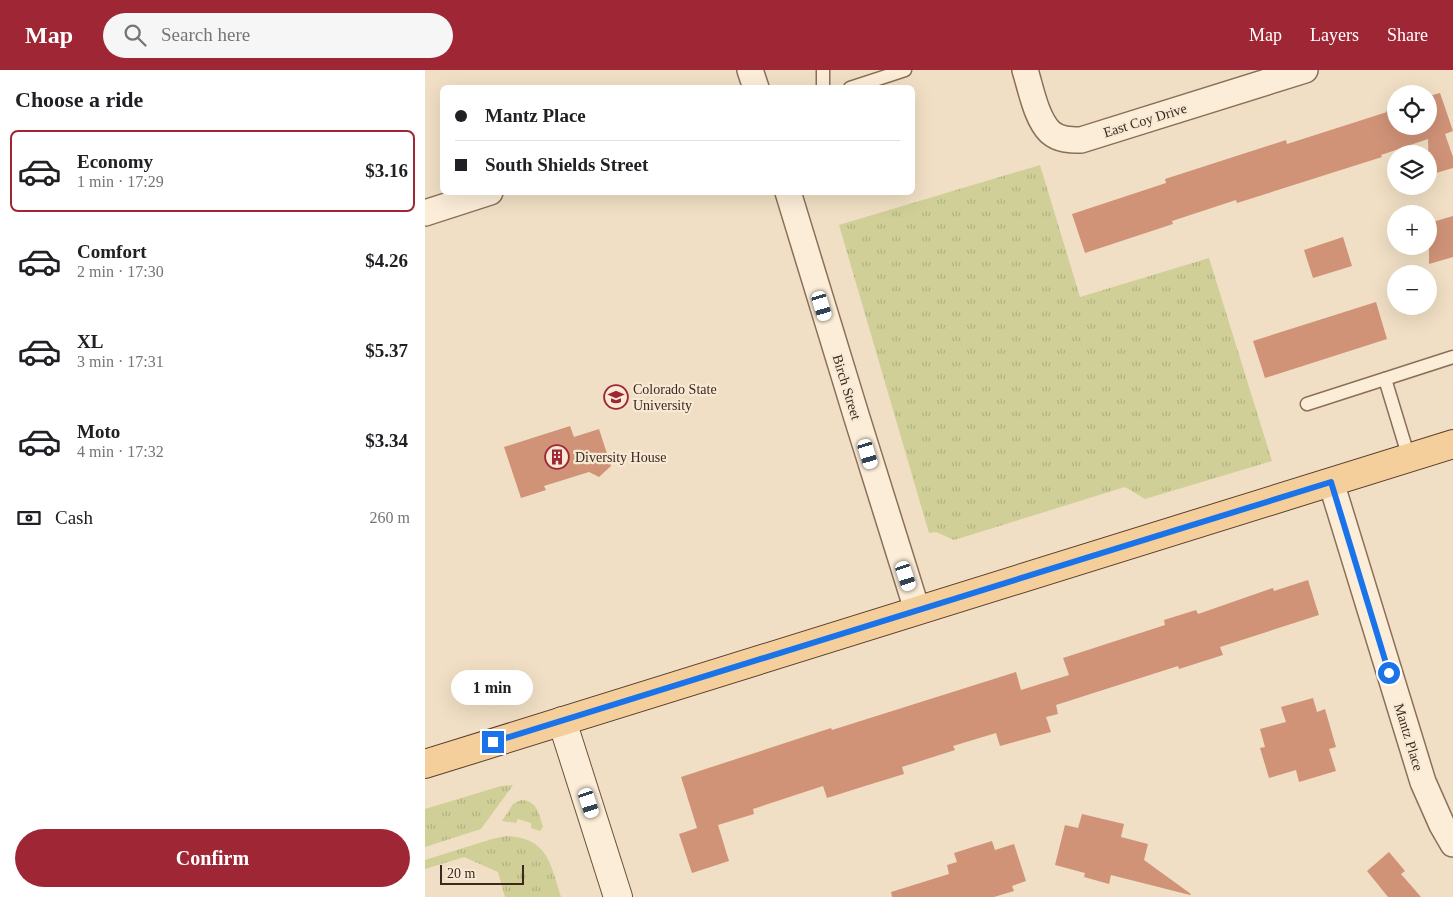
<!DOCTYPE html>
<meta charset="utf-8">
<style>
:root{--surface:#fff;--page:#f6f6f6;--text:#202124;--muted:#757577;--line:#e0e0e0;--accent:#9f2634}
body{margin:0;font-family:Georgia,serif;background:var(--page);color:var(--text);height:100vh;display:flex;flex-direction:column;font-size:19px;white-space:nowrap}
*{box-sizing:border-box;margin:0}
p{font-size:16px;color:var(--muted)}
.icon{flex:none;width:28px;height:28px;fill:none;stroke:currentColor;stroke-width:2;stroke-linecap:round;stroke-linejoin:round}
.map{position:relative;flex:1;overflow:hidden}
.details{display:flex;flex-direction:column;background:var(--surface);width:425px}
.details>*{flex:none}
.top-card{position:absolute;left:15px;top:15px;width:475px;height:110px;border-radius:8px;box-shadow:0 5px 20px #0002;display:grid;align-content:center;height:110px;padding:0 15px;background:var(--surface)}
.controls{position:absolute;left:962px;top:15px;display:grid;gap:10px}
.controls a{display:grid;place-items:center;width:50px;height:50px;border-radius:50%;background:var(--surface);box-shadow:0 5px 20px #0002;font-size:25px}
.scale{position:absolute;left:15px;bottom:12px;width:84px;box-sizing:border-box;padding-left:5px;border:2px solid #3c291e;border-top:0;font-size:14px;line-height:18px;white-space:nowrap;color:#3c291e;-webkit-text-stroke:4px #f7e9d4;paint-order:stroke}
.end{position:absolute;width:22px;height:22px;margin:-11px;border:6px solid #1a73e8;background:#fff;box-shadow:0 0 0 2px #fff}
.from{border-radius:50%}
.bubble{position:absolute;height:35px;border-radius:18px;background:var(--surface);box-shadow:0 5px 20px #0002;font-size:16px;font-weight:700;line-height:35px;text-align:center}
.car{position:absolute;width:15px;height:30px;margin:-15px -8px;border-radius:6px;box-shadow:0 0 4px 1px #0007;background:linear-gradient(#fff 24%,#345 0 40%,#fff 0 76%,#345 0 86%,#fff 0)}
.top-card b{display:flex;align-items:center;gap:18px;height:48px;font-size:19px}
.top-card b+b{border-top:1px solid var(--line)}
.top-card i{width:12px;height:12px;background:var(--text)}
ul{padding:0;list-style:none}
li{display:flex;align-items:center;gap:15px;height:82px;margin:0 10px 8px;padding:0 5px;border:2px solid transparent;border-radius:8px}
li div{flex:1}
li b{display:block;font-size:19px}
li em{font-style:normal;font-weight:700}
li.on{border-color:var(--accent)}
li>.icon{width:45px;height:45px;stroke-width:1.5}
h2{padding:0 15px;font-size:22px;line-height:60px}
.pay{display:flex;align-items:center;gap:12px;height:55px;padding:0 15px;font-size:19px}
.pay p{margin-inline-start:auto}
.button{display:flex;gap:10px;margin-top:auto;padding:10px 15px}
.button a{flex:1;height:58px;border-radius:30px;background:var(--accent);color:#fff;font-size:20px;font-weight:700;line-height:58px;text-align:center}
header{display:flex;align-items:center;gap:30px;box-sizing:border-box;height:70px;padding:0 25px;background:var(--accent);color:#fff}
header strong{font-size:24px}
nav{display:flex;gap:28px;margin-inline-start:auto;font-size:18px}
.search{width:350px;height:45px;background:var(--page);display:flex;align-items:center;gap:12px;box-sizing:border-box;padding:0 18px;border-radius:28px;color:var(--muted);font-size:19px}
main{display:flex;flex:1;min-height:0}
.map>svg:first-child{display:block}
.grass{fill:url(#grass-tufts)}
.building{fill:#d09378}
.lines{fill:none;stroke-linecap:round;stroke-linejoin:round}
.service-casing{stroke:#8c6f59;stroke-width:15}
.minor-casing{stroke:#8c6f59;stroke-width:28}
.secondary-casing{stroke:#6e503d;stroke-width:30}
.primary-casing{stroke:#5a3e2e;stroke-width:30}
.service{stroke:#fbedd8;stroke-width:12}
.minor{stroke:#fbedd8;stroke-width:25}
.secondary{stroke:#fbedd8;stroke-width:28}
.primary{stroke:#f5cf9b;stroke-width:28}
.route{stroke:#1a73e8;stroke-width:6}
.labels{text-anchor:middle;stroke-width:4.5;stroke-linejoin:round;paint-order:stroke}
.street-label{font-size:14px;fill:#3c291e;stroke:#f7e9d4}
.poi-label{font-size:14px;fill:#3c291e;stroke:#f7e9d4;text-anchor:start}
</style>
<header>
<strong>Map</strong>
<div class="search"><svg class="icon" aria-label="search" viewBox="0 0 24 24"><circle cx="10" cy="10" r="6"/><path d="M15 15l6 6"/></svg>Search here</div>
<nav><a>Map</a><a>Layers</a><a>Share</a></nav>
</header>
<main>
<section class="details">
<h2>Choose a ride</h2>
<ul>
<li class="on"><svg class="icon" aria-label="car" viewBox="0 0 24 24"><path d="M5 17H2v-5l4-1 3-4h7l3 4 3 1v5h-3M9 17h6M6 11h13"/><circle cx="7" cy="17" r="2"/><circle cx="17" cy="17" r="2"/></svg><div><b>Economy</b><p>1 min · 17:29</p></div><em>$3.16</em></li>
<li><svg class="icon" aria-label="car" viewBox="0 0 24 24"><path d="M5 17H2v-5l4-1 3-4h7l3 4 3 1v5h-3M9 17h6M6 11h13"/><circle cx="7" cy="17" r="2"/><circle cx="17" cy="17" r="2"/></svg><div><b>Comfort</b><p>2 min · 17:30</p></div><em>$4.26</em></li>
<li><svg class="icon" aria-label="car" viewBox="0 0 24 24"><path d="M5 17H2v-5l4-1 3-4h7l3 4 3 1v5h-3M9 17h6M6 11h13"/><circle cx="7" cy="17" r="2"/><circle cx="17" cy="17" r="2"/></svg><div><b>XL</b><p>3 min · 17:31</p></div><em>$5.37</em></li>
<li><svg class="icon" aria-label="car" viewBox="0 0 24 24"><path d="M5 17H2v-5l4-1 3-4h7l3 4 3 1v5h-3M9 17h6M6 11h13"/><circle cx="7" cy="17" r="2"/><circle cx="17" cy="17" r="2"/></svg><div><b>Moto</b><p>4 min · 17:32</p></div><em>$3.34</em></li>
</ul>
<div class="pay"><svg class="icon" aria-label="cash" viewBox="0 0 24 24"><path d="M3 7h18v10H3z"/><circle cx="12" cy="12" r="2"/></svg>Cash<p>260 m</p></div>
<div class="button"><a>Confirm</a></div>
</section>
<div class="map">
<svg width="1028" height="827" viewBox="0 0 1028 827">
<defs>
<pattern id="grass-tufts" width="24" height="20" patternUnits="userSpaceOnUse" patternTransform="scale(1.25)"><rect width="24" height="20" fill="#cfcf97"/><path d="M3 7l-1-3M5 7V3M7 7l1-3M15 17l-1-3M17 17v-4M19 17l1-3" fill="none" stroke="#b3b282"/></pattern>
</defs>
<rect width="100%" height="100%" fill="#f0dfc4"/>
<!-- grass -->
<g class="grass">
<polygon points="615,95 655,227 784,188 847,391 720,429 700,417 529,470 511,462 504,463 414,155"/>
<polygon points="88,715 56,759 0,777 0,739 76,716"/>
<path d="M96 730C112 730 114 744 118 757L115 761 106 758V753L93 749 91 753 77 751 88 734Z"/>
<path d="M81 766C123 768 125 793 136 827H80L73 802 39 787 0 799V790L67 769Z"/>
</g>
<!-- building -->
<g class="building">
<polygon points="1015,23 1028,61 1020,64 1028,87 1028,98 1004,105 1003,69 956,85 957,87 812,133 811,130 747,151 748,154 660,183 647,144 741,113 740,109 861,70 862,74 962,42 961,41 971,37 971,56 1004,56 1004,26"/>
<polygon points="1028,146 1028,187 1004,194 1004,153"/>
<polygon points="918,167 927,196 888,208 879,180"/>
<polygon points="951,232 962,269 840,308 828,271"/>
<polygon points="145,356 149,367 174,359 186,396 174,407 164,402 119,416 121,420 96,428 79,377"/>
<polygon points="883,510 894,545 795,577 798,585 754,599 753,596 631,635 633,644 621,647 626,662 575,676 571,663 528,676 530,680 477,697 479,704 440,716 402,728 398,716 328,739 329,744 293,755 304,791 267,803 254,764 272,758 256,707 406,658 407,660 591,602 596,620 644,605 638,588 740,555 739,550 771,540 773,544 848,518 849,521"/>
<polygon points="888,628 892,642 900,639 911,677 904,679 911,701 874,712 871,700 844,708 835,678 840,677 835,659 861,652 856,637"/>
<polygon points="657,744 699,754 696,767 723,774 719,790 766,824 765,825 686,805 684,814 659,807 660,803 630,795 640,755 653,758"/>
<polygon points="567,771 570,780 589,774 601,811 587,816 589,821 569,827 467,827 466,822 524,804 522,795 532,792 529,783"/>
<polygon points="964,782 980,801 976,804 996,827 963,827 942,801"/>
</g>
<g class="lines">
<!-- service casing -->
<g class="service-casing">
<g id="service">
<polyline points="398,15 398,0"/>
<polyline points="425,18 480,0"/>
<polyline points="960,309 984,388"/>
<polyline points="882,334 1028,287"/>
</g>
</g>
<!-- minor casing -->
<g class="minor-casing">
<g id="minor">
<polyline points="325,0 331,18"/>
<path d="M600 0C606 19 611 48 625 62 634 70 645 70 656 70L880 0"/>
<polyline points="363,122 432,348 492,540"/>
<polyline points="0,143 65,122"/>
<polyline points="906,412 998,712 1017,755 1028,774"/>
</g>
</g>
<!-- secondary casing -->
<g class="secondary-casing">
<polyline id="secondary" points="137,651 193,827"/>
</g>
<!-- primary casing -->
<g class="primary-casing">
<polyline id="primary" points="0,694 1028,374"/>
</g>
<!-- service -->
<use href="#service" class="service"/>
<!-- minor -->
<use href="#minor" class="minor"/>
<!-- secondary -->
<use href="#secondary" class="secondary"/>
<!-- primary -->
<use href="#primary" class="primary"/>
</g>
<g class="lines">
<!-- route -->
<polyline class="route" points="68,672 906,412 964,603"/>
</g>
<!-- icons -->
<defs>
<g id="university-ring" transform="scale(1.25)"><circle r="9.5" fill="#f7e9d4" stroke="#9f2634" stroke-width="1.5"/><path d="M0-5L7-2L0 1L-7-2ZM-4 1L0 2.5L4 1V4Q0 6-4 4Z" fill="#9f2634"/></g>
<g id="building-ring" transform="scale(1.25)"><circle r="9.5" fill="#f7e9d4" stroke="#9f2634" stroke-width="1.5"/><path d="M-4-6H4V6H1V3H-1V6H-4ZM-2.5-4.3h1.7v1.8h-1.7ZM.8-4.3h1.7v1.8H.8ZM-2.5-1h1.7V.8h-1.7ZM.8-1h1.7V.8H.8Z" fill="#9f2634"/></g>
</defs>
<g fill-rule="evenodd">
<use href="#university-ring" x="191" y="327"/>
<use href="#building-ring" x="132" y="387"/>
</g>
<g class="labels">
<!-- street labels -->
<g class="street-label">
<text transform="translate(720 50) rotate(-17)" y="5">East Coy Drive</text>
<text transform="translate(422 317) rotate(73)" y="5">Birch Street</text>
<text transform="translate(984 667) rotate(73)" y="5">Mantz Place</text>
</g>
<!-- poi labels -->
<g class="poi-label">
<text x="208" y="324">Colorado State<tspan x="208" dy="16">University</tspan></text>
<text x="150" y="392">Diversity House</text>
</g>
</g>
</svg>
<div class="controls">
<a><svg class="icon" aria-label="locate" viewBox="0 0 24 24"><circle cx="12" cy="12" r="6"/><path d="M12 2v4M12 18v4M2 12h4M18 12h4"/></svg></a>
<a><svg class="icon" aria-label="layers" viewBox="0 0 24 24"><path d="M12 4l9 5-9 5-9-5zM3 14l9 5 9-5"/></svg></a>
<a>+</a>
<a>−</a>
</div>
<div class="scale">20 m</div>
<i class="end from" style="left:964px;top:603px"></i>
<i class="end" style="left:68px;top:672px"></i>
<div class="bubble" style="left:26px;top:600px;width:82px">1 min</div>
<i class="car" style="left:397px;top:236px;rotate:163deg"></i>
<i class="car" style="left:443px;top:384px;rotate:163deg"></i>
<i class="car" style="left:481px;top:506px;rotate:162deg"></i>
<i class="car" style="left:164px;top:733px;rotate:162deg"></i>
<div class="top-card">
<b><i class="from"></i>Mantz Place</b>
<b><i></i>South Shields Street</b>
</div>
</div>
</main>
